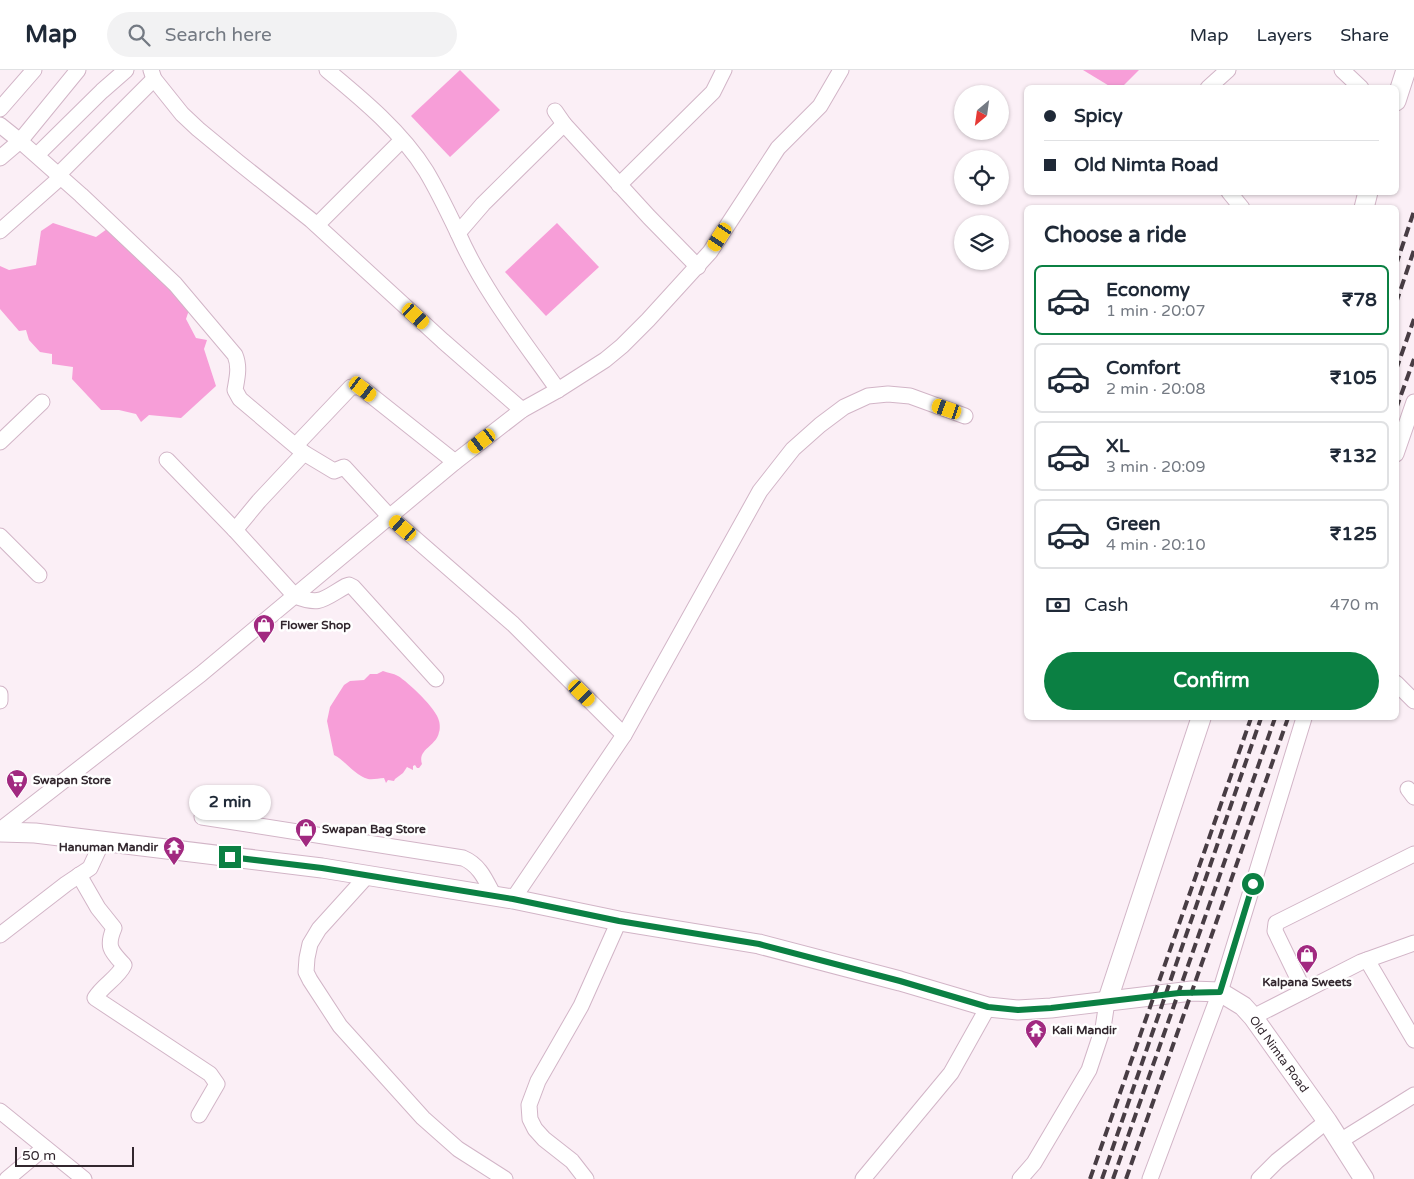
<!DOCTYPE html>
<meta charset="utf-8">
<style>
:root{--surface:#fff;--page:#f2f2f3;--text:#1f2937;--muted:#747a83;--line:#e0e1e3;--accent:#0b8043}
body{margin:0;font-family:"Varela Round",sans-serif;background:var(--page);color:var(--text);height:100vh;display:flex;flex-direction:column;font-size:19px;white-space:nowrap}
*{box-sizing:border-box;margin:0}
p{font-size:16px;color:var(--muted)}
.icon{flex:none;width:28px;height:28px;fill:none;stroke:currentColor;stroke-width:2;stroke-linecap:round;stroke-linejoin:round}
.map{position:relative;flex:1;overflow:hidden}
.sheet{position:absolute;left:1024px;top:135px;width:375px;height:515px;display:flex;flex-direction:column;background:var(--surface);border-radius:8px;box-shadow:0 1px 4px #0004}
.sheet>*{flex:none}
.banner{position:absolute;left:1024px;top:15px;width:375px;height:110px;border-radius:8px;box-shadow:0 1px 4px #0004;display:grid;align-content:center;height:110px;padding:0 20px;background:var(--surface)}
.needle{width:32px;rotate:209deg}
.tools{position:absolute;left:954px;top:15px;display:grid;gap:10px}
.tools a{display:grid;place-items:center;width:55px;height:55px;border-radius:50%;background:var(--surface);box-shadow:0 1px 4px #0004;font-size:25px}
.scale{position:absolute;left:15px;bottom:12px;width:119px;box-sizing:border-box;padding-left:5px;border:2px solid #32272e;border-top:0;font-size:14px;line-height:18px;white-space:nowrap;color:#32272e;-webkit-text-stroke:4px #fff;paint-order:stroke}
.end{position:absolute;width:22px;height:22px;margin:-11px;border:6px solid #0b8043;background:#fff;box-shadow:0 0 0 2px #fff}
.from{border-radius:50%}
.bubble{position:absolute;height:35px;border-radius:18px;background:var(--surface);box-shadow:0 1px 4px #0004;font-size:16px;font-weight:800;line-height:35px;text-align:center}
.car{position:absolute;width:15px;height:30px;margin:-15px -8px;border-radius:6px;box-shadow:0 0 4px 1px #0007;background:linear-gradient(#f5c518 24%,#345 0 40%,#f5c518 0 76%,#345 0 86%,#f5c518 0)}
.banner b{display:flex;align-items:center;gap:18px;height:48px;font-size:19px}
.banner b+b{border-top:1px solid var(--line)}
.banner i{width:12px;height:12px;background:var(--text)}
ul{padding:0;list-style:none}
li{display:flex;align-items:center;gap:15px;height:70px;margin:0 10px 8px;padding:0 10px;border:2px solid var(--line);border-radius:8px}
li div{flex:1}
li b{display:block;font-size:19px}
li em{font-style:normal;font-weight:800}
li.selected{border-color:var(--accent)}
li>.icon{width:45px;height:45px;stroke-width:1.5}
h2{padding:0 20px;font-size:22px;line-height:60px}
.pay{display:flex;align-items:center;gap:12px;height:55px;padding:0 20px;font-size:19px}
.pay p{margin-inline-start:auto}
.button{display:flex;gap:10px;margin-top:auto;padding:10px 20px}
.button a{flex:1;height:58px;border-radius:30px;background:var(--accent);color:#fff;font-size:20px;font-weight:800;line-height:58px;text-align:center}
header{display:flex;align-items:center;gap:30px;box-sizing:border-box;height:70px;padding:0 25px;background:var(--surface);border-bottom:1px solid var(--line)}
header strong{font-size:24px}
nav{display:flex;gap:28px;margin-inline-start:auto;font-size:18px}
.search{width:350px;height:45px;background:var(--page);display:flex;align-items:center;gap:12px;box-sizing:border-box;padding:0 18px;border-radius:28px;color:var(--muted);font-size:19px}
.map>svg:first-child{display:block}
.water{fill:#f79ed8}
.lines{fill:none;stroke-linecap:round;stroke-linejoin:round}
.minor-casing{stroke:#d2b5c7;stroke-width:17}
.tertiary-casing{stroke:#d2b5c7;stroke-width:21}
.minor{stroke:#fff;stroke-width:15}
.tertiary{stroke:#fff;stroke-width:19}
.rail{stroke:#483d44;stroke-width:4;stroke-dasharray:10 5;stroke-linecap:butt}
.route{stroke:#0b8043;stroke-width:6}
.labels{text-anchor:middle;stroke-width:5;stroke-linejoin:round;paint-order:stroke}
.poi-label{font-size:12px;font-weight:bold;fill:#32272e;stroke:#fff;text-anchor:start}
.street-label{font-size:12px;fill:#32272e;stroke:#fff}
</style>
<header>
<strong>Map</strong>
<div class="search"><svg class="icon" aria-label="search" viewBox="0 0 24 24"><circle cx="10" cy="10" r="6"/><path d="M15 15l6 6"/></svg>Search here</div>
<nav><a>Map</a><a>Layers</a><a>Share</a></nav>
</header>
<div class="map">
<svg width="1414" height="1109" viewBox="0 0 1414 1109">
<rect width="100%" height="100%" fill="#fbeff6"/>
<!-- water -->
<g class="water">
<polygon points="460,0 500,40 450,87 411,46"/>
<polygon points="1083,0 1139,0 1122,17 1111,17"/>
<polygon points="53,153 96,167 107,159 118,166 118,171 123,170 190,237 186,249 196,268 207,270 204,279 216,316 181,348 149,345 141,352 136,344 119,340 101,340 72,309 73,297 52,294 52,284 40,282 29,270 26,260 19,261 0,239 0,196 9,200 36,195 41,161"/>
<polygon points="557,153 599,197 546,246 505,202"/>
<path d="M383 601C388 603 393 603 398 606 408 612 437 639 439 651 440 654 440 660 439 662 437 676 417 679 422 694L419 698H417L415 695 413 696V700L407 697 403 703 395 709 394 711 388 710 386 713 384 708C379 708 373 710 368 709 354 705 346 691 334 685L327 651 330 637 344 615 350 611 364 610 370 604H377Z"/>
</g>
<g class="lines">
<!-- minor casing -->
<g class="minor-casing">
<g id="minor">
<polyline points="151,0 154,9 182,44 198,59 238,92 311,150 443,271 522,340"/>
<path d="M327 0C362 29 402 62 426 101 438 121 448 142 458 163"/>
<polyline points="1342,0 1361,18"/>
<polyline points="1208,18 1228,0"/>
<polyline points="0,39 34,0"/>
<polyline points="555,41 564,54 649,147 698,197"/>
<path d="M0 55 20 71 81 125 175 214 235 285C240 297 237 308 235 320L240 329 304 383 334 401 344 397 389 446 513 554 624 665"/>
<polyline points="37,85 102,21 126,0"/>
<polyline points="0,88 20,71 78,0"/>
<polyline points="58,105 154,9"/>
<polyline points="619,115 713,22 724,0"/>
<polyline points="1229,122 1242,138"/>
<polyline points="317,155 402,70"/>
<polyline points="0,161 61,107"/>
<path d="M558 320C523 270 483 220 458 163L483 134 564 54"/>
<polyline points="0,372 42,332"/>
<polyline points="296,375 351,317 359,317 363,319 455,392"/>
<polyline points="1396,384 1414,332"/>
<path d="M167 390 235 460 295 526C321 536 323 529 346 516L349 515 353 517 436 609"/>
<polyline points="235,460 259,431 304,383"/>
<polyline points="0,466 39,505"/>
<polyline points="1396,613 1414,631"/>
<polyline points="0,624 0,631"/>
<polyline points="1408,719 1414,727"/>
<path d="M202 747 463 788C480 795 486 811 494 826"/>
<polyline points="0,760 201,604 455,392 522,340 558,320 605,290 622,276 648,250 710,182 778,78 820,36 841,0"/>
<path d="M79 805 98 838 114 858C106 877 111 881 124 895 118 908 103 915 95 928L210 1004 217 1014 199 1045"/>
<polyline points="367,806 319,859 310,874 307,888 306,902 310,910 340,956 423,1048 458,1079 505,1109"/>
<polyline points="513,829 624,665 760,421 793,379 820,355 844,337 868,326 888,324 910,326 965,346"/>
<polyline points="0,865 66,814 90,798 102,772"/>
<polyline points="1367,890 1414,970"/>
<polyline points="1304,921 1275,861 1276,853 1414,784"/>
<polyline points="1253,947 1361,892 1414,873"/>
<polyline points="0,1041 84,1109"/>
<polyline points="1340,1071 1414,1025"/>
<polyline points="7,1109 44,1078"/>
<polyline points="586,1109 572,1091 544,1069 535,1059 530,1049 529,1035 538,1011 581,936 619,851"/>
<polyline points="863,1109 951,1003 988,937"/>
<polyline points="1020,1109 1034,1093 1089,1000 1103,958 1107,932"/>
<polyline points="1150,1109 1220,922 1304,648"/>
<polyline points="1259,1109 1277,1091 1327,1051"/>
</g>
</g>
<!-- tertiary casing -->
<g class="tertiary-casing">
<g id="tertiary">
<polyline points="1396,31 1406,0"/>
<polyline points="1364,138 1368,122"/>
<polyline points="0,762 35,763 322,798 513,829 619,851 759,874 900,911 988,937 1018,940 1051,938 1192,921 1220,922 1243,936 1253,947 1327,1051 1364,1109"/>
<polyline points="1107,932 1201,648"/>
</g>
</g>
<!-- minor -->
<use href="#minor" class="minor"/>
<!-- tertiary -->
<use href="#tertiary" class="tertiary"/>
<!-- rail -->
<g class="rail">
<polyline points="1396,195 1414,141"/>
<polyline points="1396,233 1414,180"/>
<polyline points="1396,300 1414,249"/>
<polyline points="1396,339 1414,289"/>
<polyline points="1090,1109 1251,648"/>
<polyline points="1102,1109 1261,648"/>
<polyline points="1113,1109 1275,648"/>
<polyline points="1126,1109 1288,648"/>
</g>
</g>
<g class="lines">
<!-- route -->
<polyline class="route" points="230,787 322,798 513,829 619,851 759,874 900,911 988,937 1018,940 1051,938 1179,923 1220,922 1253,814"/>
</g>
<!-- icons -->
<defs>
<g id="shop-pin" transform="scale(1.125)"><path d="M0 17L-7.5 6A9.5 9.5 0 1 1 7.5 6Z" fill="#a12980" stroke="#fff"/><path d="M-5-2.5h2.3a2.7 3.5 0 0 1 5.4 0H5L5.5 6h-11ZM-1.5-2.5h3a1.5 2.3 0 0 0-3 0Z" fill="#fff"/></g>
<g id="supermarket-pin" transform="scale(1.125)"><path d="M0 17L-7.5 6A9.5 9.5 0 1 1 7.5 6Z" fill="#a12980" stroke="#fff"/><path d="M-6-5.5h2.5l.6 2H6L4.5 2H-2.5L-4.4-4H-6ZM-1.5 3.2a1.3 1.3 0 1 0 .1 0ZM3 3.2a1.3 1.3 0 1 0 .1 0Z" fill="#fff"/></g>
<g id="temple-pin" transform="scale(1.125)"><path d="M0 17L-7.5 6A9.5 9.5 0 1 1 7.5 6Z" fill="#a12980" stroke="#fff"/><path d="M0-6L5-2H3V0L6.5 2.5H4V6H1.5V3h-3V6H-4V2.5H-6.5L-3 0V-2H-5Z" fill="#fff"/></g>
</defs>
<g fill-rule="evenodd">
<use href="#shop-pin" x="264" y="555"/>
<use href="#supermarket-pin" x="17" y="710"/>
<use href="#shop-pin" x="306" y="759"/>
<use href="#temple-pin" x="174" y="777"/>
<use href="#shop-pin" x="1307" y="885"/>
<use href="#temple-pin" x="1036" y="960"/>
</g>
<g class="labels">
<!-- poi labels -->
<g class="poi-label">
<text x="280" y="559">Flower Shop</text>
<text x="33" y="714">Swapan Store</text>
<text x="322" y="763">Swapan Bag Store</text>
<text x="158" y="781" text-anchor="end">Hanuman Mandir</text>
<text x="1307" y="916" text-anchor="middle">Kalpana Sweets</text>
<text x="1052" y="964">Kali Mandir</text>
</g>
<!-- street labels -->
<g class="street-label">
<text transform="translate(1279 984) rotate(54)" y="4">Old Nimta Road</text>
</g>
</g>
</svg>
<div class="tools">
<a><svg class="needle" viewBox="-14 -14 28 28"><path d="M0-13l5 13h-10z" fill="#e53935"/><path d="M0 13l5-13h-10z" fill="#747a83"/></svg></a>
<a><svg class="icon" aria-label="locate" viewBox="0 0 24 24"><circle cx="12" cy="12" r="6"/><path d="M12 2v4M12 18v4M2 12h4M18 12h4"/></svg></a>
<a><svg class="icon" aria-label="layers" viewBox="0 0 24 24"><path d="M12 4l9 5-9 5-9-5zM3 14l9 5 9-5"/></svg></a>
</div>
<div class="scale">50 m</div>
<i class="end from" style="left:1253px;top:814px"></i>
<i class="end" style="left:230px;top:787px"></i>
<div class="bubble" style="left:189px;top:715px;width:82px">2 min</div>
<i class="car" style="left:720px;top:167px;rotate:213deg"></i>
<i class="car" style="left:416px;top:246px;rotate:132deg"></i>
<i class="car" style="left:363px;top:319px;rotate:128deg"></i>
<i class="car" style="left:947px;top:339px;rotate:289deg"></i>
<i class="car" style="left:482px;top:371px;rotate:233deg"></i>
<i class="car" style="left:403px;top:458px;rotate:311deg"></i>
<i class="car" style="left:582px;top:623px;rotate:135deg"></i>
<div class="banner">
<b><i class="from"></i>Spicy</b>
<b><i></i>Old Nimta Road</b>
</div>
<section class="sheet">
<h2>Choose a ride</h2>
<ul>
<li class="selected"><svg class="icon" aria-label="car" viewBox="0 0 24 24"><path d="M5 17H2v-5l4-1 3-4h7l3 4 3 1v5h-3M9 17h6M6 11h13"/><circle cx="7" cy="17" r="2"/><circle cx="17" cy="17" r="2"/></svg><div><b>Economy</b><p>1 min · 20:07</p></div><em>₹78</em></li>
<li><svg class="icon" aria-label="car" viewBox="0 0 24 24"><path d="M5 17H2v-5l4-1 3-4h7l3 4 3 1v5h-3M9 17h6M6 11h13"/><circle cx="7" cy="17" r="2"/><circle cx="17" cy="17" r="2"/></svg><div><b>Comfort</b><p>2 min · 20:08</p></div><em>₹105</em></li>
<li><svg class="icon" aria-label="car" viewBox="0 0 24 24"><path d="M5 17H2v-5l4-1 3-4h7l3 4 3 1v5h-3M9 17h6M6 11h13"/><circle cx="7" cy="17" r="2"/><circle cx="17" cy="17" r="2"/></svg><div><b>XL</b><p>3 min · 20:09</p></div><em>₹132</em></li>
<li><svg class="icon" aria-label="car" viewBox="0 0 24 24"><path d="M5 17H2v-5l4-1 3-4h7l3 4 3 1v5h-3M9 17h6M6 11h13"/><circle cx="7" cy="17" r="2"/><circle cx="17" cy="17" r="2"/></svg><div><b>Green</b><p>4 min · 20:10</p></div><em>₹125</em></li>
</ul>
<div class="pay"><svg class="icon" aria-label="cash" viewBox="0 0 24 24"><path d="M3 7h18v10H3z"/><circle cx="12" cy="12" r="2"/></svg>Cash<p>470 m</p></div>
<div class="button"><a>Confirm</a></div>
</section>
</div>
